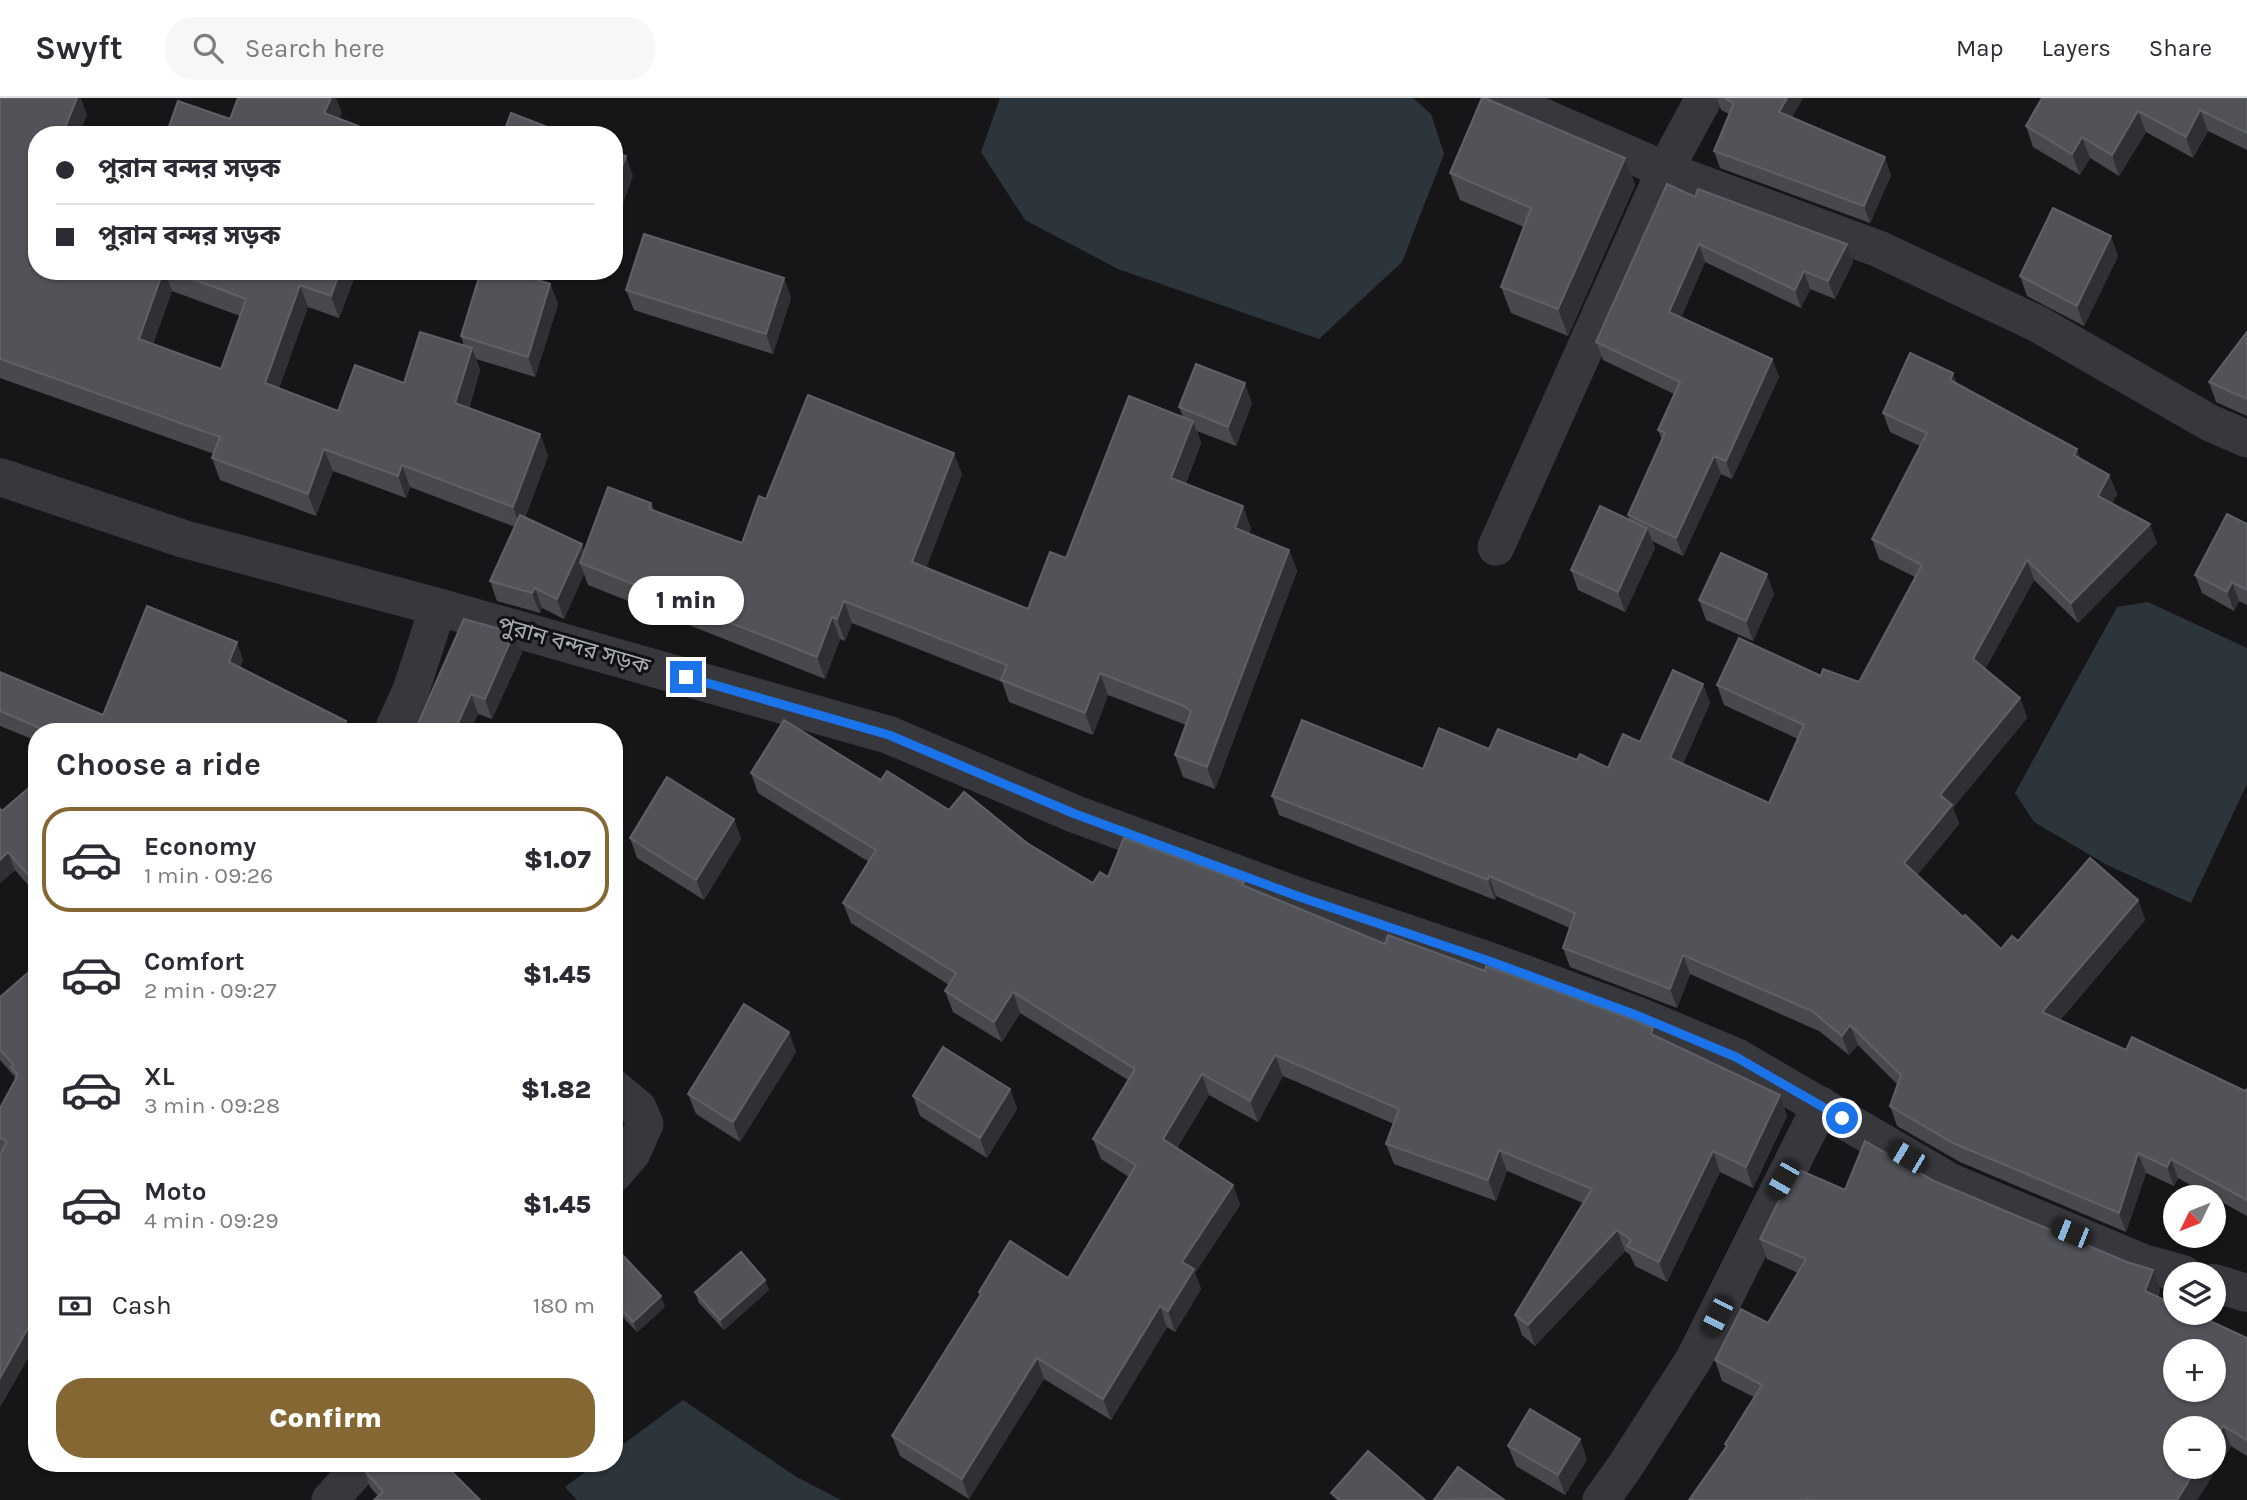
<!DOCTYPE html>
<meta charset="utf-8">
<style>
:root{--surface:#fff;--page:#f7f7f7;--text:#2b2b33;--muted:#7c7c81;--line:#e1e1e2;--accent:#856733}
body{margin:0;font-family:Karla,"Noto Sans Bengali",sans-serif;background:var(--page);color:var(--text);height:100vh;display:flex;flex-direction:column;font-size:26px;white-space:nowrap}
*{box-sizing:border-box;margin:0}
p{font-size:23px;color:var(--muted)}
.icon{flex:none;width:38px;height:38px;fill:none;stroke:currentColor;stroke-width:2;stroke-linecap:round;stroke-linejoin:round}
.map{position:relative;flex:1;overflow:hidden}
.panel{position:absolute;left:28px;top:625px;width:595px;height:749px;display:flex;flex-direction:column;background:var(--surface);border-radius:28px;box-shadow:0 2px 5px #0004}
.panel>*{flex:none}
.banner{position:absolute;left:28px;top:28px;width:595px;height:154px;border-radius:28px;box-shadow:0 2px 5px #0004;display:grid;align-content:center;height:154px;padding:0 28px;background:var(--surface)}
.needle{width:46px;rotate:227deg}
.tools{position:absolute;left:2163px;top:1087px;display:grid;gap:14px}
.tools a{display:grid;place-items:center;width:63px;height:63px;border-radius:50%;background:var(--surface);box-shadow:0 2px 5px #0004;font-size:35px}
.end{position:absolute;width:32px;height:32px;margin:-16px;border:9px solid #1a73e8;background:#fff;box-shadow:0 0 0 4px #fff}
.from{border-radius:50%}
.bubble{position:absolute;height:49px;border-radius:24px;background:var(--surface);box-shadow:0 2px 5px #0004;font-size:23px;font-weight:800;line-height:49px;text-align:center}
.car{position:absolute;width:21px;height:42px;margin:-21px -10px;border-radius:9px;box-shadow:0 0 5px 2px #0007;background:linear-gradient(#222 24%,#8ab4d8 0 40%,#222 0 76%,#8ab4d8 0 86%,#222 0)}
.banner b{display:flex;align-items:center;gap:24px;height:66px;font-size:26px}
.banner b+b{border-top:2px solid var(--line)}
.banner i{width:18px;height:18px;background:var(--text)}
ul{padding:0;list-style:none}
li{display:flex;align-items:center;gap:21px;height:105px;margin:0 14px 10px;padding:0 14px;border:4px solid transparent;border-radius:28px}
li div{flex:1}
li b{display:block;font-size:26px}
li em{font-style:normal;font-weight:800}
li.active{border-color:var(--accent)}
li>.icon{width:63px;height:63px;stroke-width:1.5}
h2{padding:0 28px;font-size:32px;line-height:84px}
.pay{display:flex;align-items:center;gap:18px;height:77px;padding:0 28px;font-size:26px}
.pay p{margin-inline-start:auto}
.button{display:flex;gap:14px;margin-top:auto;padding:14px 28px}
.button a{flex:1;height:80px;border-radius:28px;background:var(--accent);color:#fff;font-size:28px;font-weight:800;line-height:80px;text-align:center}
header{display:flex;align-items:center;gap:42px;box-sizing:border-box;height:98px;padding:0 35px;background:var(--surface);border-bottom:2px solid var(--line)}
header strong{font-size:33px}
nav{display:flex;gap:38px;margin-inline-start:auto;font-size:24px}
.search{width:490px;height:63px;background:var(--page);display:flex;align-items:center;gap:18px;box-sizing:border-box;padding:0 24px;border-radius:28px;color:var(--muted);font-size:26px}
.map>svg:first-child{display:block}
.water{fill:#2c353c}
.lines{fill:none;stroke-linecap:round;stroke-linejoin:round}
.minor{stroke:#37383d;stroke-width:37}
.tertiary{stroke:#37383d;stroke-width:38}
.wall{fill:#47494d;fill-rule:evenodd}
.shaded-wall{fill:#2f3033}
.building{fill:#525359;stroke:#5f6168;stroke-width:2;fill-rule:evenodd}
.route{stroke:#1a73e8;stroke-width:9}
.labels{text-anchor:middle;stroke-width:6;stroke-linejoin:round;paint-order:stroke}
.street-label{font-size:23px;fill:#a8adb8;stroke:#111113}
</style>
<header>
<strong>Swyft</strong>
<div class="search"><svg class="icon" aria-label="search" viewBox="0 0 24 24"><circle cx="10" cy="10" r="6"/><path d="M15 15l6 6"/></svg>Search here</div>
<nav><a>Map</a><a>Layers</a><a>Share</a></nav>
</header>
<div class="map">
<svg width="2247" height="1402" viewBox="0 0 2247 1402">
<rect width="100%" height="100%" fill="#161618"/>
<!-- water -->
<g class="water">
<polygon points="1000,0 1413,0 1431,16 1444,56 1402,164 1319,241 1118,171 1025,122 981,54"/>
<polygon points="2148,504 2247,550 2247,686 2191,805 2107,767 2034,724 2015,695 2117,509"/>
<polygon points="683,1302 795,1378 841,1402 577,1402 565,1389 597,1365 614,1365 614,1353"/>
</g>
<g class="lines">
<!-- minor -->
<g class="minor">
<polyline points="1500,0 1665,72 1704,0"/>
<polyline points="1496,449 1665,72 1879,151 2038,226 2210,325 2247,341"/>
<polyline points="392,634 411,592 438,509"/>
<polyline points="614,990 638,1010 645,1026 632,1055 614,1076"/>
<polyline points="330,1402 363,1365"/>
<polyline points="1601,1402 1624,1370 1694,1261 1821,1007"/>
</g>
<!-- tertiary -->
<g class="tertiary">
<polyline points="0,379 184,441 438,509 889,637 1075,716 1300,799 1489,863 1636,917 1736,959 1950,1084 2143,1165 2183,1176"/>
<polyline points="2214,1185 2247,1195"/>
</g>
</g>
<!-- wall -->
<g class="wall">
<path d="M0 0 87 17 37 37V173H357L339 220 308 209 279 290 338 313 404 285 464 248 461 238 550 186 558 206 535 279 476 261 480 272 469 310 540 336 548 358 525 420 584 454 651 405 654 412 742 445 766 401 962 376 926 470 1028 511 1066 460 1183 319 1179 309 1252 305 1236 348 1197 333 1201 345 1186 385 1251 430 1249 436 1289 452 1297 473 1215 691 1183 679 1175 657 1186 627 1108 597 1093 637 1009 604 1002 584 852 525 845 543 840 541 825 581 588 487 584 476 564 521 542 510 540 515 497 503 490 483 515 429 410 389 406 400 333 373 316 418 220 382 212 360 214 356 0 280ZM172 193 240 218 221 271 153 246Z"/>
<polygon points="1717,0 1803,0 1792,19 1891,77 1870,125 1720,70 1714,53 1729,16 1721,12"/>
<polygon points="2042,0 2247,0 2247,52 2208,33 2193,60 2146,34 2119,78 2090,60 2080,77 2033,49 2026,28"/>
<polygon points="1625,60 1635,87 1568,238 1511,215 1501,189 1524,129 1460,102 1450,75"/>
<polygon points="1695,99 1847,146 1853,164 1835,201 1810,191 1801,210 1705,164 1681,219 1772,261 1779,279 1732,381 1721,376 1683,458 1652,443 1655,450 1625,514 1578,492 1571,472 1630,422 1628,417 1662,342 1658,332 1674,296 1603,262 1596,244"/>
<polygon points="2118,158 2084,228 2027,198 2020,178"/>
<polygon points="784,180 791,200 773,256 634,212 626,192"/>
<polygon points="2247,234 2247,318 2216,304 2209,284"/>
<polygon points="1957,286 2081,361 2109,377 2117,396 2112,405 2157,445 2078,525 2034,482 1985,571 2020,600 2027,620 1953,710 1959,726 1917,777 2001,851 2018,843 2138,802 2145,822 2060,922 2126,952 2245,993 2247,991 2247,1118 2178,1080 2174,1088 2146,1075 2126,1134 1960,1064 1897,1028 1890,1008 1897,986 1858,947 1849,957 1819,933 1690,876 1677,910 1570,869 1563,850 1570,830 1496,798 1495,802 1279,717 1272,698 1423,671 1489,651 1577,662 1608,670 1640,644 1703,586 1710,605 1683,666 1769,705 1798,641 1724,607 1717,587 1821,578 1859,584 1915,479 1879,461 1872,441 1920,348 1890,334 1883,315"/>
<polygon points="2247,426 2247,507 2239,503 2234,513 2202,495 2195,477"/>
<polygon points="1774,496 1753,543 1706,522 1699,502"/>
<polygon points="514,535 522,555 492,621 478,616 414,634"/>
<polygon points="243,562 240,569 350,634 37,634 37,643 0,628 0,574 103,617"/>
<polygon points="751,675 881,682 1027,745 1093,785 1108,779 1245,788 1385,846 1656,938 1787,1018 1753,1090 1720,1074 1667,1184 1635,1168 1630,1157 1625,1153 1535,1248 1522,1237 1515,1217 1583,1105 1507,1073 1496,1103 1394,1066 1386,1046 1394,1026 1283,978 1258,1024 1209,997 1177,1050 1233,1087 1240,1107 1195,1175 1201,1191 1175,1234 1167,1229 1111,1322 1044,1281 969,1401 900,1358 892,1338 980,1198 979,1194 1068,1180 1129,1079 1101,1061 1093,1041 1128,982 1020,915 1002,944 953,914 945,893 949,887 851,825 843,805 869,764 758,695"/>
<polygon points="37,683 37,797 15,772 0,785 2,713"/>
<polygon points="734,721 741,741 704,802 637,760 630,740"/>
<polygon points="37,858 37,1244 0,1309 0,1057 1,1055 0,1054 0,1010 15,981 14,978 0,962 0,899 36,868 33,861"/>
<polygon points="789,934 796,954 740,1044 696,1016 688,996"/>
<polygon points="1010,991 1017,1011 987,1060 920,1018 913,998"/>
<polygon points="1934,1083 2160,1192 2158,1199 2247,1240 2247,1358 2231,1348 2197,1402 1689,1402 1726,1350 1725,1346 1754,1299 1722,1283 1715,1262 1768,1225 1798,1175 1767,1161 1760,1141 1845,1092"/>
<polygon points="614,1148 665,1209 637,1234 614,1210"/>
<polygon points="765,1182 769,1192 724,1232 699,1205 695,1194"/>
<polygon points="1508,1348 1587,1361 1565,1397 1516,1368"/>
<polygon points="364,1372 480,1402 378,1398 370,1389"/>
</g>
<!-- shaded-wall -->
<g class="shaded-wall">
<polygon points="77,0 81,0 87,17 79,37 62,37"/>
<polygon points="331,0 336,0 342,15 333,37 324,15"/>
<polygon points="1787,0 1803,0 1785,31 1779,14"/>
<polygon points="2200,12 2208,33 2193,60 2186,39"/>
<polygon points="2138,13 2146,34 2119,78 2112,57"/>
<polygon points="2082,39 2090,60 2080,77 2072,56"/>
<polygon points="626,58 633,78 614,130 614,90"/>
<polygon points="1885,59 1891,77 1870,125 1864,108"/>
<polygon points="1625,60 1635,87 1568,238 1558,211"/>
<polygon points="2111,138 2118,158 2084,228 2077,208"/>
<polygon points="1699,146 1705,164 1676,232 1669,214"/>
<polygon points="1847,146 1853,164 1835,201 1828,183"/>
<polygon points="163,173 165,173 172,193 147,263 139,241"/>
<polygon points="340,173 357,173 339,220 331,198"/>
<polygon points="1804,173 1810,191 1801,210 1795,192"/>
<polygon points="784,180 791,200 773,256 766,236"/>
<polygon points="550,186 558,206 535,279 528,259"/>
<polygon points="300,187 308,209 273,307 265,285"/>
<polygon points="472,250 480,272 463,327 455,305"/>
<polygon points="1772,261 1779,279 1732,381 1726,363"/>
<polygon points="1953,275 1960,295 1950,282"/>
<polygon points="1245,285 1252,305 1236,348 1228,329"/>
<polygon points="1193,323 1201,345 1179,401 1171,380"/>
<polygon points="540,336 548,358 521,431 513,409"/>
<polygon points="324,351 333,373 316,418 308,396"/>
<polygon points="2077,351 2084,370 2074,357"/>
<polygon points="954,355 962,376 920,486 912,464"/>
<polygon points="1714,358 1721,376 1683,458 1676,440"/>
<polygon points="402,367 410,389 406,400 398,378"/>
<polygon points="2109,377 2117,396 2105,417 2098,398"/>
<polygon points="1243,408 1251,430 1243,452 1235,430"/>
<polygon points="2150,426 2157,445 2078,525 2071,505"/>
<polygon points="1647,430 1655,450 1625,514 1618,494"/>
<polygon points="582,446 589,466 580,465 584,476 564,521 557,501"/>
<polygon points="1289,452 1297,473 1215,691 1207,669"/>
<polygon points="2027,462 2034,482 1980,581 1973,561"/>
<polygon points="1767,476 1774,496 1753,543 1746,523"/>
<polygon points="2232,484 2239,503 2234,513 2227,494"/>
<polygon points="535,490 542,510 540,515 532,495"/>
<polygon points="844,503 852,525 845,543 837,521"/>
<polygon points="832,519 840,541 825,581 817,559"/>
<polygon points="514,535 522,555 492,621 485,601"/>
<polygon points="237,544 243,562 235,582 229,564"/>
<polygon points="1100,575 1108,597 1093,637 1085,615"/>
<polygon points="1703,586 1710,605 1677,679 1670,660"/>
<polygon points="471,596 478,616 470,634 454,634"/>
<polygon points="2020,600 2027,620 1953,710 1959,726 1911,785 1904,765 1940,697"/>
<polygon points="346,623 350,634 342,634"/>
<polygon points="734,721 741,741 704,802 696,782"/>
<polygon points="8,754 15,772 0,785 0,762"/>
<polygon points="1489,778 1496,798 1495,802 1488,782"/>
<polygon points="2138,802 2145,822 2049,934 2042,914"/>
<polygon points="1683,857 1690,876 1677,910 1670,891"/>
<polygon points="1013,894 1020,915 1002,944 994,924"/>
<polygon points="1850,927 1858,947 1849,957 1842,938"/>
<polygon points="789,934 796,954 740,1044 733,1024"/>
<polygon points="1275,957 1283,978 1258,1024 1250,1003"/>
<polygon points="1202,976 1209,997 1170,1061 1163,1041"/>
<polygon points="1010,991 1017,1011 987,1060 980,1040"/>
<polygon points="1780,997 1787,1018 1753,1090 1746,1069"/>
<polygon points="1499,1052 1507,1073 1496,1103 1488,1082"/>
<polygon points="1713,1053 1720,1074 1667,1184 1659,1164"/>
<polygon points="2138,1055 2146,1075 2126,1134 2119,1115"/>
<polygon points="2171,1061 2178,1080 2174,1088 2167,1069"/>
<polygon points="1233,1087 1240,1107 1195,1175 1201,1191 1175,1234 1168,1213 1182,1164"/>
<polygon points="1617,1132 1625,1153 1535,1248 1528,1227"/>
<polygon points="2153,1172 2160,1192 2153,1214 2145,1193"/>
<polygon points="765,1182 769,1192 724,1232 720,1222"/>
<polygon points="661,1198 665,1209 637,1234 633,1224"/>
<polygon points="1160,1208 1167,1229 1111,1322 1103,1301"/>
<polygon points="37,1214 37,1244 0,1309 0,1280"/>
<polygon points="1037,1260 1044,1281 969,1401 962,1381"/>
<polygon points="2223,1328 2231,1348 2197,1402 2177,1402 2198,1368 2214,1368 2214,1343"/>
<polygon points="1580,1341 1587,1361 1565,1397 1558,1377"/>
</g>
<!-- building -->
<g class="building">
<polygon points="0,0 77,0 62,37 37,37 37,173 163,173 139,241 221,271 246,201 171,173 340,173 331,198 300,187 265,285 338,313 355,267 404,285 420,234 472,250 455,305 540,336 513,409 402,367 398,378 324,351 308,396 212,360 220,339 0,261"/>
<polygon points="238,0 331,0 324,15 382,37 166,37 178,3 230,21"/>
<polygon points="1482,0 1485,0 1625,60 1558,211 1501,189 1531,110 1450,75"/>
<polygon points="1724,0 1787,0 1779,14 1885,59 1864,108 1714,53 1734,5"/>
<polygon points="2042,0 2247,0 2247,35 2200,12 2186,39 2138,13 2112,57 2082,39 2072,56 2026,28"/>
<polygon points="511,15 568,37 503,37"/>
<polygon points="614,54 626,58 614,90"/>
<polygon points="1667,86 1695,99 1698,91 1847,146 1828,183 1804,173 1795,192 1699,146 1669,214 1772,261 1726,363 1714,358 1676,440 1628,417 1665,335 1658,332 1680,284 1596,244"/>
<polygon points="2053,110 2111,138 2077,208 2020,178"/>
<polygon points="644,136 784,180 766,236 626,192"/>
<polygon points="481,173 510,173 550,186 528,259 461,238"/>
<polygon points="2247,234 2247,301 2209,284"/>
<polygon points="1910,255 1953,275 1950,282 2077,351 2074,357 2109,377 2098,398 2150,426 2071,505 2027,462 1973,561 2020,600 1940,697 1952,707 1904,765 1963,819 1965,817 2001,851 2012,838 2018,843 2090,760 2138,802 2042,914 2126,952 2132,939 2245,993 2247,991 2247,1102 2171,1061 2167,1069 2138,1055 2119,1115 1953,1045 1890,1008 1901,977 1850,927 1842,938 1812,913 1683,857 1670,891 1563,850 1575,815 1489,778 1488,782 1272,698 1302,622 1423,671 1439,630 1489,651 1498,631 1577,662 1580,656 1608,670 1623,636 1640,644 1673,572 1703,586 1670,660 1769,705 1804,627 1717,587 1739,540 1821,578 1823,571 1859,584 1922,467 1872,441 1927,335 1883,315"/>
<polygon points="1196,266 1245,285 1228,329 1179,309"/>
<polygon points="808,297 954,355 912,464 1028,511 1050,454 1066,460 1129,298 1193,323 1171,380 1243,408 1235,430 1289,452 1207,669 1175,657 1191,613 1186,610 1186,609 1100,575 1085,615 1001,582 1007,567 844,503 837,521 832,519 817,559 580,465 608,389 651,405 649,411 742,445 759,398 766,401"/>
<polygon points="1600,408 1647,430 1618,494 1571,472"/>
<polygon points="2227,416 2247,426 2247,492 2232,484 2227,494 2195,477"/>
<polygon points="520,417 582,446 557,501 535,490 532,495 490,483"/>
<polygon points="1721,455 1767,476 1746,523 1699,502"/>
<polygon points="147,508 237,544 229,564 346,623 342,634 49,634 0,613 0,574 103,617"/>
<polygon points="464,521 514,535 485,601 471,596 454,634 414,634"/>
<polygon points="784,622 881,682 887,673 949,712 964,694 1027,745 1093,785 1100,774 1108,779 1124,740 1244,784 1242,787 1385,846 1388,837 1485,873 1486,868 1621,917 1653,930 1651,936 1780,997 1746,1069 1713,1053 1659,1164 1627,1148 1631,1142 1617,1132 1528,1227 1515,1217 1592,1091 1499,1052 1488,1082 1386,1046 1399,1011 1275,957 1250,1003 1202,976 1163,1041 1233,1087 1182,1164 1194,1171 1168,1213 1160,1208 1103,1301 1037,1260 962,1381 892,1338 981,1196 979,1194 1010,1143 1068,1180 1136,1067 1093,1041 1135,971 1013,894 994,924 945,893 956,875 843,805 876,752 751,675"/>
<polygon points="667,679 734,721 696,782 630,740"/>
<polygon points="37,683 37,787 8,754 0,762 0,711 2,713"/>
<polygon points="37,867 37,1214 0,1280 0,1057 7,1043 0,1040 0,1010 18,977 11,969 14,967 0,952 0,899"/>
<polygon points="744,906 789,934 733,1024 688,996"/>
<polygon points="943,949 1010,991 980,1040 913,998"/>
<path d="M1865 1043 1934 1083 2127 1164 2153 1172 2145 1193 2175 1207V1214H2191L2247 1240V1342L2223 1328 2214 1343V1330H2175V1368H2198L2177 1402H1809L1807 1401 1806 1402H1689L1727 1348 1725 1346 1762 1287 1715 1262 1741 1211 1768 1225 1806 1161 1760 1141 1795 1070 1845 1092ZM2175 1253H2214V1292H2175Z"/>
<polygon points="614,1148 661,1198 633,1224 614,1204"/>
<polygon points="741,1154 765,1182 720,1222 695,1194"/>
<polygon points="1530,1311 1580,1341 1558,1377 1508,1348"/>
<polygon points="1368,1353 1425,1402 1339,1402 1331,1395"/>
<polygon points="369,1365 443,1365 480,1402 374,1402 383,1394 364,1372"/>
<polygon points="1458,1369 1503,1401 1434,1402"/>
</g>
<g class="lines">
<!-- route -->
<polyline class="route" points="686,579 889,637 1075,716 1300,799 1489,863 1636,917 1736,959 1842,1020"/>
</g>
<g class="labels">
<!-- street labels -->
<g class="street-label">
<text transform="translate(574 547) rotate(16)" y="8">পুরান বন্দর সড়ক</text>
</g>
</g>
</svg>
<div class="tools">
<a><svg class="needle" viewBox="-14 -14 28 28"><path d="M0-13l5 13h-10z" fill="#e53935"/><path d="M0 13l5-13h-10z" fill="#7c7c81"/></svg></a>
<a><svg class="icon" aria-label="layers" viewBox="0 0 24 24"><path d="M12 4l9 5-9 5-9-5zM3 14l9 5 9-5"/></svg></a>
<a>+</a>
<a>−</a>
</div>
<i class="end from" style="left:1842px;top:1020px"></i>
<i class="end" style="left:686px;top:579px"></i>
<div class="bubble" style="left:628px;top:478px;width:116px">1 min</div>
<i class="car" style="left:1907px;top:1059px;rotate:301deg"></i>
<i class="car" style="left:1783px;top:1082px;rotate:210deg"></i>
<i class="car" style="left:2071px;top:1135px;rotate:292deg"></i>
<i class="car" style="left:1717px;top:1218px;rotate:207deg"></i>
<div class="banner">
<b><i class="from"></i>পুরান বন্দর সড়ক</b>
<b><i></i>পুরান বন্দর সড়ক</b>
</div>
<section class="panel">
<h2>Choose a ride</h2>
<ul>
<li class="active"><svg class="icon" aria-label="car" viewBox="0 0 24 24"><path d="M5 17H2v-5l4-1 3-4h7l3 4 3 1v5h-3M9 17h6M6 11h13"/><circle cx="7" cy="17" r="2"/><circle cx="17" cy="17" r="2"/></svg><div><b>Economy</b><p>1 min · 09:26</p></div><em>$1.07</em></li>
<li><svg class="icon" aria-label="car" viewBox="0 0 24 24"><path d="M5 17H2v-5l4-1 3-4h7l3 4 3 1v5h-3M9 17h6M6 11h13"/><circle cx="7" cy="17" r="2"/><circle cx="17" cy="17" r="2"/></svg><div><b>Comfort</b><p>2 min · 09:27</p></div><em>$1.45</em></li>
<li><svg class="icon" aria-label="car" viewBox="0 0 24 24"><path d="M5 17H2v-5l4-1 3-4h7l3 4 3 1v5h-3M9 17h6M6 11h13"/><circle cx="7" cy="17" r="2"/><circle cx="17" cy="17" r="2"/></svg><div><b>XL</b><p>3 min · 09:28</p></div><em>$1.82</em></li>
<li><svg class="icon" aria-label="car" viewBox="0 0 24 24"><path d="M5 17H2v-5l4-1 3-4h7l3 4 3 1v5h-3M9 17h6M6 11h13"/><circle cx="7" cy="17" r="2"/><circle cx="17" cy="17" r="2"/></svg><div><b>Moto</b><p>4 min · 09:29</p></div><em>$1.45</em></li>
</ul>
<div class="pay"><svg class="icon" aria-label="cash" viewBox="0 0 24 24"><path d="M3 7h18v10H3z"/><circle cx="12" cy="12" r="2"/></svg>Cash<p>180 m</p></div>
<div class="button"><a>Confirm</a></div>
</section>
</div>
